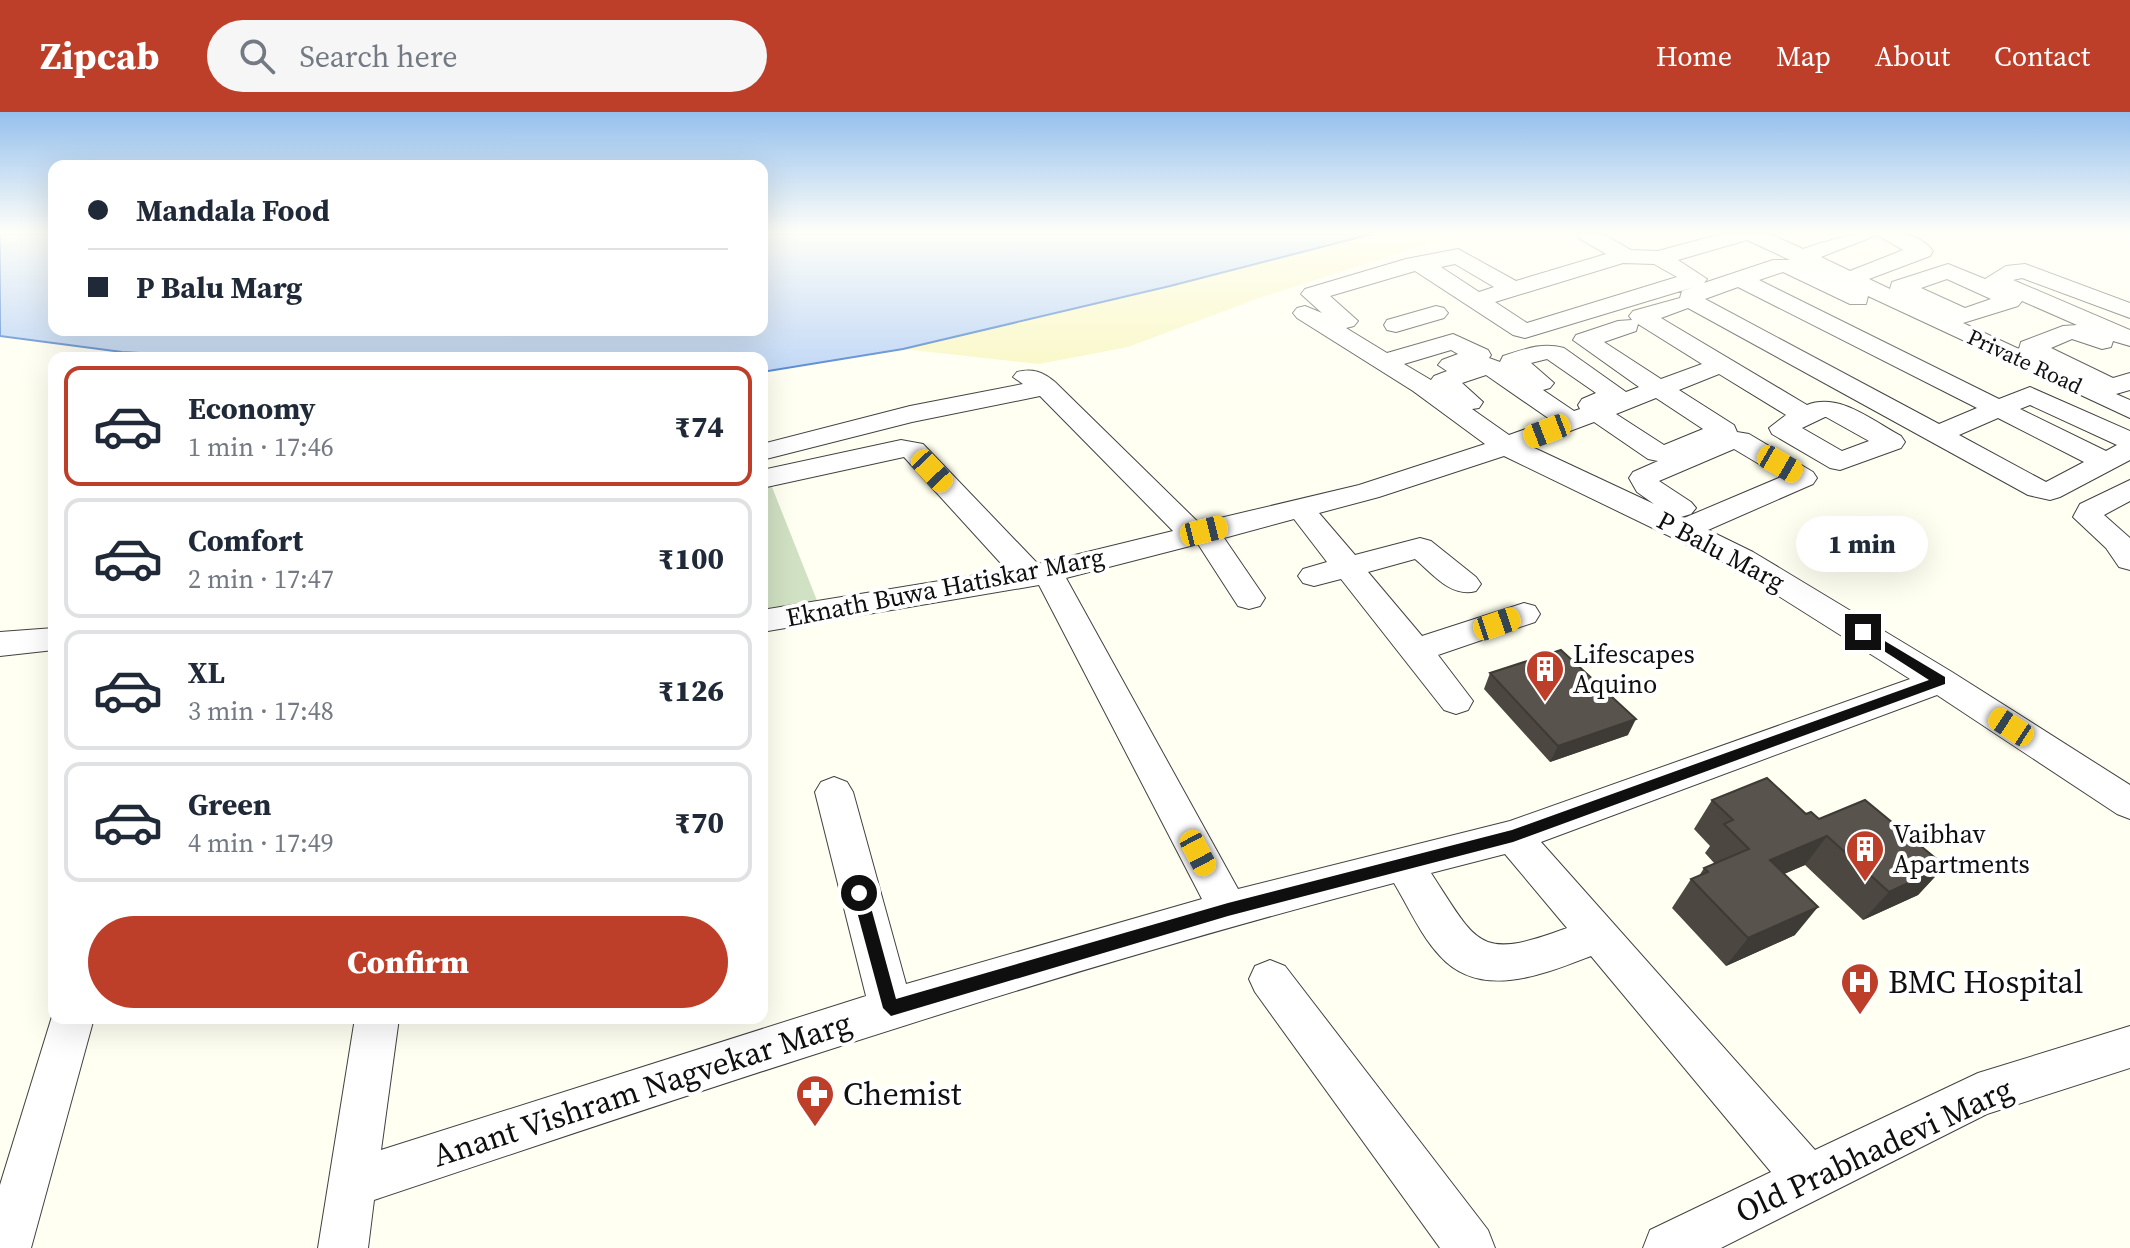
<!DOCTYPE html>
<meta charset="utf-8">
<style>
:root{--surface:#fff;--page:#f6f6f7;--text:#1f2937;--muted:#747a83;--line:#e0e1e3;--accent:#bd3f29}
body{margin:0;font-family:"Source Serif 4",serif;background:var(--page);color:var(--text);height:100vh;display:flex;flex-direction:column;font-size:30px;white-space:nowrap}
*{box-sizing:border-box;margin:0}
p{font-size:26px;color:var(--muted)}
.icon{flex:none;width:44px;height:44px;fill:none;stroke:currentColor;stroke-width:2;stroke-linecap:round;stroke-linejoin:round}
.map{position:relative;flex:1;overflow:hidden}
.panel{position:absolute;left:48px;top:240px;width:720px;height:672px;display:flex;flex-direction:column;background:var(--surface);border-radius:16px;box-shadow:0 8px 32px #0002}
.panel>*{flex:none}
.guide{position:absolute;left:48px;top:48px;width:720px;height:176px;border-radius:16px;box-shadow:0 8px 32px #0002;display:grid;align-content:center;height:176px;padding:0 40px;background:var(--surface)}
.end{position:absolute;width:36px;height:36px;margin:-18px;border:10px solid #0f0f0f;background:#fff;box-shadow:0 0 0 4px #fff}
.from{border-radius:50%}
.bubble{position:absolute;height:56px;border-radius:28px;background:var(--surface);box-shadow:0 8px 32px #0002;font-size:26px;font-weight:800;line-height:56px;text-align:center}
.car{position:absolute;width:24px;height:48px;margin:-24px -12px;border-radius:10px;box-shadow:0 0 6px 2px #0007;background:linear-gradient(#f5c518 24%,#345 0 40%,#f5c518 0 76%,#345 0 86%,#f5c518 0)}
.guide b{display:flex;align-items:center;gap:28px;height:76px;font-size:30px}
.guide b+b{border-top:2px solid var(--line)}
.guide i{width:20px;height:20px;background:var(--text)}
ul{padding:14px 0 0;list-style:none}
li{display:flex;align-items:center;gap:24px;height:120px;margin:0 16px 12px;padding:0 24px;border:4px solid var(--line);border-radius:16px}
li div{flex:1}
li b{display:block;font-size:30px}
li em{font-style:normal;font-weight:800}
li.active{border-color:var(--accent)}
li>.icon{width:72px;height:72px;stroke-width:1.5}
.cta{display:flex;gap:16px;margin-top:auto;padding:16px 40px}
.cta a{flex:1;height:92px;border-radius:48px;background:var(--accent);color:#fff;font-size:32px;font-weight:800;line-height:92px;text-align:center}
header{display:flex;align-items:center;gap:48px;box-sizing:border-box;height:112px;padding:0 40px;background:var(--accent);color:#fff}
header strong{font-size:38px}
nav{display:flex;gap:44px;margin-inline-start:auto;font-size:28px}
.search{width:560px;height:72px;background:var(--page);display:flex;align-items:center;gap:20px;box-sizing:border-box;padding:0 28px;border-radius:44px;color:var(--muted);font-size:30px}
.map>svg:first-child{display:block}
.sand{fill:#f9f7c0}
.cemetery{fill:#d1e1c3}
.water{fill:#b8d2f5;stroke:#4079cb;stroke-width:2}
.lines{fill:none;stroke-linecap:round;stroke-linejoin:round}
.minor-casing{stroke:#424242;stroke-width:2}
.minor{fill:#fff;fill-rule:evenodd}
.wall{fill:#4c4741}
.shaded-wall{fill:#3e3a35}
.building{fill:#58534c;stroke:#3e3a35;stroke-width:2}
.route{fill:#0f0f0f}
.labels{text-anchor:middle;stroke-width:8;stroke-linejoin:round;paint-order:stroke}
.far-street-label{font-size:22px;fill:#0f0f0f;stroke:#fff}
.street-label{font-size:26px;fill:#0f0f0f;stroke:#fff}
.poi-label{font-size:26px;fill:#0f0f0f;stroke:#fff;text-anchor:start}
.near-poi-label{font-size:32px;fill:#0f0f0f;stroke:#fff;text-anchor:start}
.near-street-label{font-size:32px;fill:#0f0f0f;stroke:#fff}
</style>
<header>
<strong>Zipcab</strong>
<div class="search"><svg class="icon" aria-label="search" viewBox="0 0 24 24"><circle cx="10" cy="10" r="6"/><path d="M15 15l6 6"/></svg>Search here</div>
<nav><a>Home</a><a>Map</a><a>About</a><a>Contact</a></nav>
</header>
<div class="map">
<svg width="2130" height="1136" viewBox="0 0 2130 1136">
<rect width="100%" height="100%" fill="#fffff2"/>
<!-- sand -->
<polygon class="sand" points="1372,122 1459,122 1259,186 1128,235 1039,252 903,237 1170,174"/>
<!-- cemetery -->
<polygon class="cemetery" points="770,370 818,491 762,501 762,371"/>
<!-- water -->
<polygon class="water" points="0,122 54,122 54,218 762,218 762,122 1372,122 1170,174 903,237 762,260 762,246 227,246 122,240 0,224"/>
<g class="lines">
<!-- minor casing -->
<g class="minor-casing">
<g id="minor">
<path d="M1578 122H1603L1631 138 1658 139 1721 122H1770L1803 137C1836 125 1907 104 1933 139L1930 144 1869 167 1890 177 1892 170 1948 152 1985 167 2006 154 2025 152 2130 191V206L2022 166 2013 168 2130 218V234L2113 229 2111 235 2102 237 2072 227 2051 236 2113 266 2130 261V278L2116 282 2130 288V306L1868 184 1866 192H1850L1783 160 1759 168 1999 287 2030 275 2130 319V348L2060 385 2050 388 2028 383 1688 196 1661 206 1807 293C1839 280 1873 309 1901 324L1905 330 1901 336 1840 358 1830 356 1772 322 1769 316 1786 303 1719 262 1679 278 1734 313 1737 320 1749 322 1813 360 1817 366 1813 372 1708 418 1753 440 1952 560 2130 673V707L2117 702 1937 583 1541 730 1815 1038 1978 961 2130 914V956L1987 1002 1721 1136H1643L1650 1118 1771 1060 1591 844C1544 862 1481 889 1440 844 1421 824 1408 794 1394 771 1049 861 712 975 374 1088L368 1136H318L355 906H399L381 1038 866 884 815 680 821 670 834 665 847 670 853 680 906 872 1202 787 1039 473 762 520V498L1007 458 904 345 762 376V358L901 328 923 332 1038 452 1173 419 1040 284 912 310 762 348V332L910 294 1023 272 1013 265 1017 260C1033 256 1043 260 1055 270L1199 411 1359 373 1485 332 1413 279 1297 206 1293 201 1297 196 1305 194 1322 201 1301 182 1305 177 1406 147 1458 137 1516 169 1606 142 1580 127ZM1877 123 1903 138 1850 159 1821 145ZM1747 128 1790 148H1773L1704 171 1707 167 1678 148ZM1623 151 1654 152 1677 165 1527 211 1495 190ZM1455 152 1494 175 1479 180 1441 155ZM1415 159 1513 223 1525 226 1694 175 1682 179 1680 186 1633 199 1629 204 1632 208 1618 209 1576 223 1573 228 1639 275 1626 280 1564 236C1542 230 1525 237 1503 244L1500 250 1489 246 1491 243 1488 238 1453 222 1387 241 1346 216 1354 214 1358 209 1330 184ZM1947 167 1991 187 1965 196 1921 176ZM1738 175 1977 296 1939 312 1705 187ZM2022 189 2077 213 2063 214 2021 230 2019 237 1963 211 2018 194ZM1638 212 1702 252 1661 267 1604 230 1636 219ZM1451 238 1458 242 1442 248 1438 253 1447 259 1434 264 1431 268 1404 252ZM1547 247 1596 281 1582 287 1578 293 1580 297 1574 299 1543 278 1550 276 1554 271 1531 251ZM1486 263 1551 308 1509 323 1472 297 1479 296 1483 290 1462 271ZM1656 286 1703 317 1664 333 1616 302ZM2030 293 2117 333 2106 339 2020 297ZM1825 305H1826L1869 329 1842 339 1802 316ZM1998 306 2084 350 2046 370 1959 323ZM1594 310 1648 347 1658 349 1633 360 1629 366 1637 380 1654 392 1530 334ZM1734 337 1781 365 1684 406 1681 405 1691 402 1696 396 1691 390 1659 369ZM1504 344 1731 454 1910 567 1510 709 1238 777 1066 466 1198 432 1238 494 1249 497 1260 494 1265 486 1224 426 1294 407 1327 450 1303 457 1298 464 1303 471 1314 474 1341 467 1444 598 1456 602 1468 598 1473 589 1438 543 1535 510 1540 502 1535 494 1524 491 1422 524 1368 460 1415 447C1433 462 1451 486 1476 479L1481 472 1476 465 1431 429 1420 426 1355 443 1319 401 1379 385ZM1505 742 1567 816C1478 849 1478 833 1431 761Z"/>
<polygon points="1436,194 1444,196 1448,201 1444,206 1396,220 1387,218 1384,213 1387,208"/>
<polygon points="2130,368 2130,389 2104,403 2130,426 2130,458 2119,455 2106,436 2073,405 2080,392"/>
<polygon points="54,516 54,538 0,544 0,520"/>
<polygon points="1270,848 1285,854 1488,1118 1495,1136 1440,1136 1255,880 1249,867 1255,854"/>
<polygon points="54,898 54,906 94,906 31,1136 0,1136 0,1073"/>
</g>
</g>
<!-- minor -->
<use href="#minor" class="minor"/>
</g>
<!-- wall -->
<g class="wall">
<polygon points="1490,561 1628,623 1550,650 1484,577"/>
<polygon points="1712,688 1806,702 1945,754 1918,783 1863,808 1805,753 1784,762 1795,823 1726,854 1672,796 1691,767 1699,764 1704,756 1715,752 1705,741 1710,734 1694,717"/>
</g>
<!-- shaded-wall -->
<g class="shaded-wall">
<polygon points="1636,607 1628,623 1550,650 1558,634"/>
<polygon points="1827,724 1805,753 1749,777 1770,748"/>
<polygon points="1945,754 1918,783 1863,808 1889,780"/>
<polygon points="1818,795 1795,823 1726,854 1748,826"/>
</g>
<!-- building -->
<g class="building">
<polygon points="1561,538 1636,607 1558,634 1490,561"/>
<polygon points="1767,666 1806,702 1811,700 1819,707 1865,688 1945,754 1889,780 1827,724 1770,748 1818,795 1748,826 1691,767 1708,760 1704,756 1749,737 1724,712 1733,708 1712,688"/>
</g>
<!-- sky -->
<linearGradient id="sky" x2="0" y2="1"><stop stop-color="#95c0ed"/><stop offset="0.43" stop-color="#fffff9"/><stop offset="1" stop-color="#fffff9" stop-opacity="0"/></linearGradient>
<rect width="2130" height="281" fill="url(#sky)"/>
<!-- route -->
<polygon class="route" points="1863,516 1945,565 1945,572 1513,730 1228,804 891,904 883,896 852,781 854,777 865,777 867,781 896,887 1228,791 1512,718 1929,568 1859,523 1859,517"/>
<!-- icons -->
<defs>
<g id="building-pin" transform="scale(2)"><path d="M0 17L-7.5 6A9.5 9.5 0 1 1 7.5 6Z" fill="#bd3f29" stroke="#fff"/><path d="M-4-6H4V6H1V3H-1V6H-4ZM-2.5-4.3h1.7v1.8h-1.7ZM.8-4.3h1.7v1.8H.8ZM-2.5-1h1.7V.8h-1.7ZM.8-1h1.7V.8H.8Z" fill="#fff"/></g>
<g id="hospital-pin" transform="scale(2)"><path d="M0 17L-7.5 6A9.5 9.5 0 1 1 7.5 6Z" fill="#bd3f29" stroke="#fff"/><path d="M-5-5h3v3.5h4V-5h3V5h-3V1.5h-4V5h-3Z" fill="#fff"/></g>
<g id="pharmacy-pin" transform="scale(2)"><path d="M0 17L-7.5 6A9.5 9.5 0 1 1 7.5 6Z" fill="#bd3f29" stroke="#fff"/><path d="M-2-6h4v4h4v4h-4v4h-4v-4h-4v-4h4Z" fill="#fff"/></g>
</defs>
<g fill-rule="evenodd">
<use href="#building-pin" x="1545" y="557"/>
<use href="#building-pin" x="1865" y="737"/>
<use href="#hospital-pin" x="1860" y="870"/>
<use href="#pharmacy-pin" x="815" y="982"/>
</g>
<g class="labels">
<!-- far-street labels -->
<g class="far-street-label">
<text transform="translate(2025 249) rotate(25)" y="8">Private Road</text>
</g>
<!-- street labels -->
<g class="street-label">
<text transform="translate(1721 439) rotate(28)" y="9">P Balu Marg</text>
<text transform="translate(945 475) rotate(-11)" y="9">Eknath Buwa Hatiskar Marg</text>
</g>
<!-- poi labels -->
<g class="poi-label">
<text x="1573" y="551">Lifescapes<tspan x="1573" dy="30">Aquino</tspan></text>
<text x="1893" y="731">Vaibhav<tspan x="1893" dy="30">Apartments</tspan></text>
</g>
<!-- near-poi labels -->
<g class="near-poi-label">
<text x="1888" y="881">BMC Hospital</text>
<text x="843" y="993">Chemist</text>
</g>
<!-- near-street labels -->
<g class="near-street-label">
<text transform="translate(642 977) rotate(-18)" y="11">Anant Vishram Nagvekar Marg</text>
<text transform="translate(1874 1038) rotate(-25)" y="11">Old Prabhadevi Marg</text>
</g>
</g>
</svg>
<i class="end from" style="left:859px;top:781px"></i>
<i class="end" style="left:1863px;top:520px"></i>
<div class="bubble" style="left:1796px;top:404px;width:132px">1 min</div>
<i class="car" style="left:1547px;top:319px;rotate:249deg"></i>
<i class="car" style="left:1780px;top:352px;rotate:120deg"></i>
<i class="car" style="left:932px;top:359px;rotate:137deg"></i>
<i class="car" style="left:1204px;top:419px;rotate:76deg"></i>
<i class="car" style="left:1497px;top:512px;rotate:71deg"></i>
<i class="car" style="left:2011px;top:615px;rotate:303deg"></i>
<i class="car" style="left:1198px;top:741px;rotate:152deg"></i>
<div class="guide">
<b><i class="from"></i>Mandala Food</b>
<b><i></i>P Balu Marg</b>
</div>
<section class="panel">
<ul>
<li class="active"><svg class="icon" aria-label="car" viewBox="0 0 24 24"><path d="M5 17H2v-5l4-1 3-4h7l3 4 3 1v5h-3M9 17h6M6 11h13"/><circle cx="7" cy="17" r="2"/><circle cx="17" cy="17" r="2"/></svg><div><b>Economy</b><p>1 min · 17:46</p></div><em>₹74</em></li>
<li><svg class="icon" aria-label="car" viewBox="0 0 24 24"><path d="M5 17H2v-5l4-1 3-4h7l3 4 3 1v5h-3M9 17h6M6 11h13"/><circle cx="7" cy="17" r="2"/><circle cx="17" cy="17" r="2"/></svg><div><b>Comfort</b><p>2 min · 17:47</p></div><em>₹100</em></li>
<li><svg class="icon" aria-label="car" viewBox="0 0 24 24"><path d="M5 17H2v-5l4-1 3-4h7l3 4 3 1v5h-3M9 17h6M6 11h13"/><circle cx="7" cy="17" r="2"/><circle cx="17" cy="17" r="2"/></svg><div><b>XL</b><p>3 min · 17:48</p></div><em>₹126</em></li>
<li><svg class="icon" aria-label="car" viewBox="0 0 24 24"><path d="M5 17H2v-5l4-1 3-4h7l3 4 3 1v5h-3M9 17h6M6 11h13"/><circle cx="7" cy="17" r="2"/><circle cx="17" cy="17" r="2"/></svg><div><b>Green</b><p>4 min · 17:49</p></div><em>₹70</em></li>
</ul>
<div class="cta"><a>Confirm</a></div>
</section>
</div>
